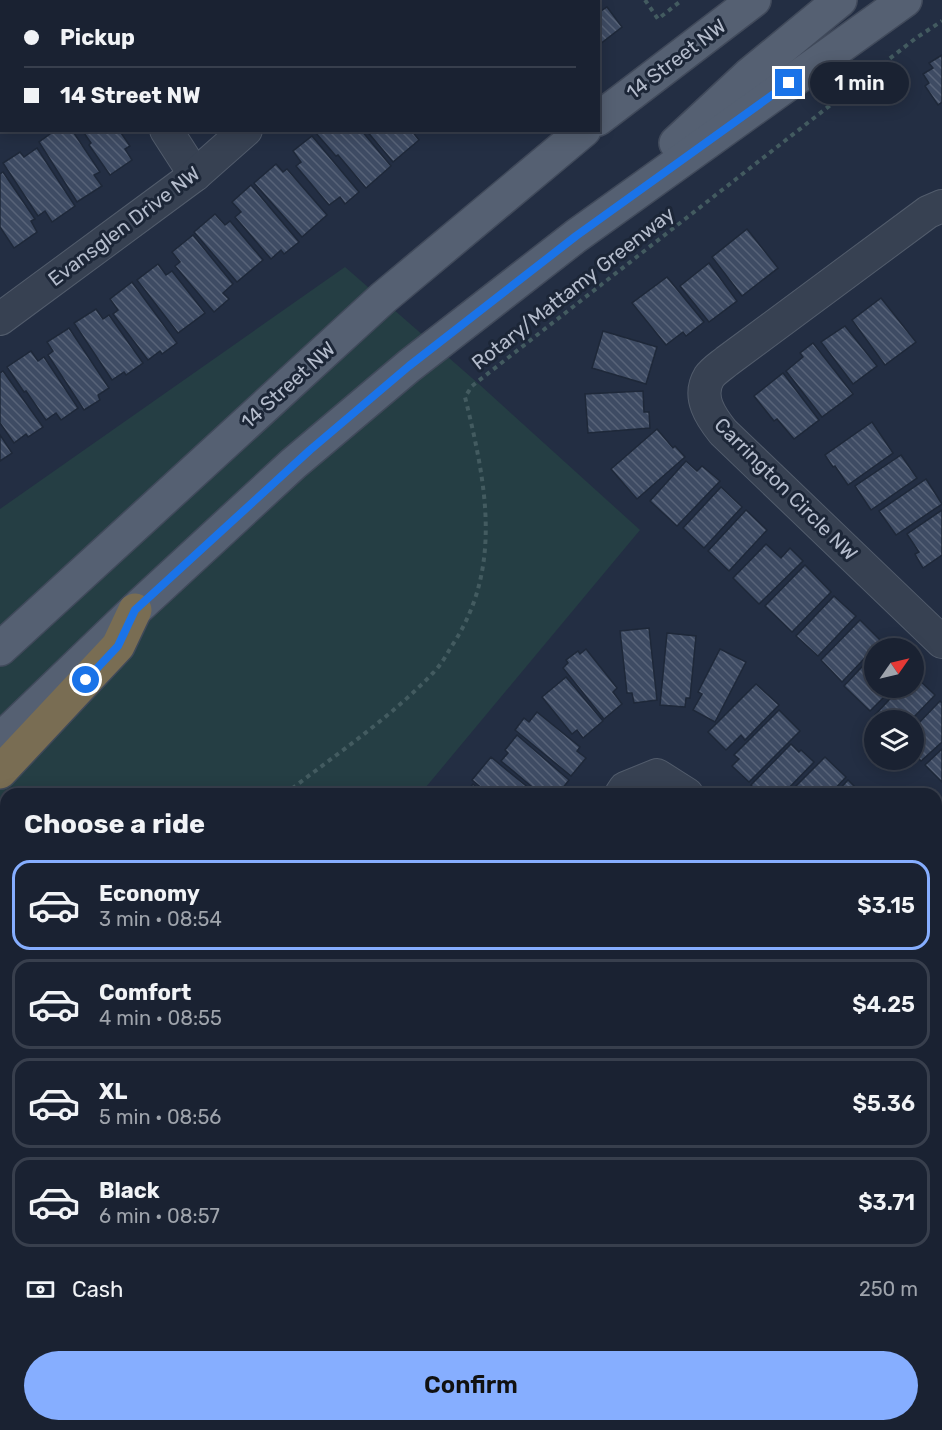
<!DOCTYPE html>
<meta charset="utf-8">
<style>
:root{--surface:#1a2232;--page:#272f3e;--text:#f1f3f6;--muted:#9fa4ac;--line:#383f4d;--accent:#86aeff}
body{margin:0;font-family:Rubik,sans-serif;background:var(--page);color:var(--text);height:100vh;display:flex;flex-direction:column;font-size:22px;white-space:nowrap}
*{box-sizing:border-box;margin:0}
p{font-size:20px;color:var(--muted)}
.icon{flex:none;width:33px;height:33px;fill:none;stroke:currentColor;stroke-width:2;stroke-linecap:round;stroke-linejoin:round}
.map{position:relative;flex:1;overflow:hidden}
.drawer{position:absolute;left:0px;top:788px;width:942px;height:644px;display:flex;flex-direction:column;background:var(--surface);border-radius:18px 18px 0 0;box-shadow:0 3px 15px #0003,0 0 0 2px var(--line)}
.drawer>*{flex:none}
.banner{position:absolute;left:0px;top:0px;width:600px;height:132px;box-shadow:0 3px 15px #0003,0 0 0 2px var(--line);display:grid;align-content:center;height:132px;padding:0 24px;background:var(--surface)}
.needle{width:39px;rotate:56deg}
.tools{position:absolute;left:864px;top:638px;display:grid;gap:12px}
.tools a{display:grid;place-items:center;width:60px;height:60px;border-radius:50%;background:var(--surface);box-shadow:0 3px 15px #0003,0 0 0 2px var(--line);font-size:30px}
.end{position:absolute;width:27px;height:27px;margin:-14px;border:8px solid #1a73e8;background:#fff;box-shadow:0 0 0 3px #fff}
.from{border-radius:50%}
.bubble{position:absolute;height:42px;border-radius:21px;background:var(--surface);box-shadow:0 3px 15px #0003,0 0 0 2px var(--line);font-size:20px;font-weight:600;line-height:42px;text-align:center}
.banner b{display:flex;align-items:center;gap:21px;height:57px;font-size:22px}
.banner b+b{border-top:2px solid var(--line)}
.banner i{width:15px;height:15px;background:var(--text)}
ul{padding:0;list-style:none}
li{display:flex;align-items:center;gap:18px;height:90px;margin:0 12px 9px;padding:0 12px;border:3px solid var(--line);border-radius:18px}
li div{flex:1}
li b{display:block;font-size:22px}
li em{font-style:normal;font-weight:600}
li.on{border-color:var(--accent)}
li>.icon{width:54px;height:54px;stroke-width:1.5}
h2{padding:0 24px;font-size:27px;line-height:72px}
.pay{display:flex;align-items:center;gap:15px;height:66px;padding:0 24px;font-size:22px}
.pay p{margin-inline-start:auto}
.cta{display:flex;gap:12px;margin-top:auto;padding:12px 24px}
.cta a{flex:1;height:69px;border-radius:36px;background:var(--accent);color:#111;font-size:24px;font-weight:600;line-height:69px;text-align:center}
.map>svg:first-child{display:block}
.green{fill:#253e44}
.building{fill:url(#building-back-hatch);stroke:#1e2839;stroke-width:1.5}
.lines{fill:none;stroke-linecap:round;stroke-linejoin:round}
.minor-casing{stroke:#525c6c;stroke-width:34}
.major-casing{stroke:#414a5b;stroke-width:36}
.highway-casing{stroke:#3f4959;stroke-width:36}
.path{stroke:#435b60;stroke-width:4;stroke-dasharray:4.5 4.5;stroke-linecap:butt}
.minor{stroke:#374152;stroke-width:32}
.major{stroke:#556072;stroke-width:33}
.highway{stroke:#796d53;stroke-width:33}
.route{stroke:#1a73e8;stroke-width:8}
.labels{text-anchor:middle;stroke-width:6;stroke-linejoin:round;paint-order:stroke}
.street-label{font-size:20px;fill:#b4bccc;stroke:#1c2637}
</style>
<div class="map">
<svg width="942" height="1430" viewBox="0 0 942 1430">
<defs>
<pattern id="building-back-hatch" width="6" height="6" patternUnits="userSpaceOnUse" patternTransform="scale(1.5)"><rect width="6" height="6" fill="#3e4b63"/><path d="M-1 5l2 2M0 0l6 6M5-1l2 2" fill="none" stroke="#586378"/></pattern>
</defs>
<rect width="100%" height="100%" fill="#232e43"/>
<!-- green -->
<g class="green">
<polygon points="345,267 480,385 640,530 421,793 6,794 6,1295 0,1302 0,509"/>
<polygon points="299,1425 582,1425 581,1430 295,1430"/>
</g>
<!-- building -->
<g class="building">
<polygon points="148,0 213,0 146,2"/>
<polygon points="607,7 622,27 600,44 598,13"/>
<polygon points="942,55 942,102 938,105 925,86 929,83 923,74 933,68 929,63"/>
<polygon points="51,130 72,130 100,172 94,175 102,186 77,202 39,142 50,134 49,132"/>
<polygon points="82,130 119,130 130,146 125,149 132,160 110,175 89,145 91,143"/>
<polygon points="317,130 361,130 391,166 366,188 338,155 336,156 315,132"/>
<polygon points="366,130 411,130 419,140 393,162"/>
<polygon points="312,136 359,192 345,204 340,197 329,205 296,166 301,162 293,151"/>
<polygon points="37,148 75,206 52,222 45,211 38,216 3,163 20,152 24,157"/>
<polygon points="276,164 283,172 287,169 327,215 302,237 254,183"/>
<polygon points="3,172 35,219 31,221 37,232 14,248 0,227 0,174"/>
<polygon points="251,185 299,242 284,254 281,250 271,259 235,217 241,212 232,202"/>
<polygon points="215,214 225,225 230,221 263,260 237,282 194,232"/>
<polygon points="747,229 778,268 742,296 712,257"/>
<polygon points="193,235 233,284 223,293 229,299 214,312 175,266 180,262 172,252"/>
<polygon points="709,263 737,301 709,322 680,286"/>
<polygon points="158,264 166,275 172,271 205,313 178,333 137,280"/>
<polygon points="667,277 704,322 686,336 683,332 666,345 632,303"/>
<polygon points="132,282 177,343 162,354 160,351 148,360 113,314 118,310 110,299"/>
<polygon points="881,298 916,342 885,365 852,320"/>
<polygon points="96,309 103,319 109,315 143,363 126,375 124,372 112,380 74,323"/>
<polygon points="845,326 877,366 853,384 821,342"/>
<polygon points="69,328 109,388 98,395 100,400 84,410 48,355 53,351 47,342"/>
<polygon points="603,331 657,347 646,384 592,368"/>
<polygon points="813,343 853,394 822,417 786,371 803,357 800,353"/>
<polygon points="31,351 38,361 44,357 78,408 61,420 56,413 46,420 26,391 24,392 7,367"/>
<polygon points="3,371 43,427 28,437 26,434 14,443 0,423 0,373"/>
<polygon points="783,373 819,420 794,439 777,419 774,421 754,396"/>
<polygon points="643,391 644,412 649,412 650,428 588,433 585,394"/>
<polygon points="872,422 893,453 848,485 835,466 833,467 825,455"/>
<polygon points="657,429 673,448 675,446 685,457 637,499 611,469"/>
<polygon points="0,435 12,453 0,461"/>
<polygon points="901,455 917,478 871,510 855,486"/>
<polygon points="686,461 697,471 702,466 720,481 677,526 650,501"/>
<polygon points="926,479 942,504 896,535 879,511"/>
<polygon points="721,487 742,507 704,548 683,528"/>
<polygon points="746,510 767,530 729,571 708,551"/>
<polygon points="942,510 942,555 923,568 915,554 919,552 907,534"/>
<polygon points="766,544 781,558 790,548 803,561 759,604 733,578"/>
<polygon points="805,565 831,592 792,632 765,606"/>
<polygon points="834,596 856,616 818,656 796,636"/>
<polygon points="860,620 881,641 842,682 821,660"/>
<polygon points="649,628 657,700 634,703 632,693 627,693 620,631"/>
<polygon points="667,633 696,636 690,698 686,698 685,707 660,705"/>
<polygon points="586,649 617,688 613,692 622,704 604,719 563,668 568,663 566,660 578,651 580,654"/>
<polygon points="720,649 746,662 715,722 693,710 702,694 698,692"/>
<polygon points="874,654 874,687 894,687 870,711 844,686"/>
<polygon points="914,675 935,695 911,720 881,720 875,715 901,687 914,687"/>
<polygon points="566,677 603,721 583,738 577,730 572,734 542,697"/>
<polygon points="756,684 779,705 745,740 741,735 726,750 708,732"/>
<polygon points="940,701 942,703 942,742 921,761 914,754 914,728"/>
<polygon points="779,710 800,731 749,782 732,766 739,759 734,755"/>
<polygon points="537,712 580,747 577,751 586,758 571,776 515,730 524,718 529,722"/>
<polygon points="517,735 569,780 558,794 548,794 540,787 537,791 501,761 508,753 505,750"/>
<polygon points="791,744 799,752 801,750 814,762 783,794 759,794 751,785"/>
<polygon points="942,749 942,782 925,765"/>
<polygon points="491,757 531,790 529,794 489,794 472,780"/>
<polygon points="825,757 846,777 830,794 789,793"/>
<polygon points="848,780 862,794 835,794"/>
<polygon points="473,784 484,794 465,794"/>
<polygon points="941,877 942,915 936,921 936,882"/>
<polygon points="942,921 942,961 936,966 936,926"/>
<polygon points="936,1124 942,1129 941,1154 936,1150"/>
<polygon points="942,1196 942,1247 936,1242 936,1203"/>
<polygon points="936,1253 942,1256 942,1289 936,1300"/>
<polygon points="0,1358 6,1360 6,1391 0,1389"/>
<polygon points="0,1405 6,1405 6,1425 38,1425 38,1430 0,1430"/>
<polygon points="182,1425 234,1425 240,1430 189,1430"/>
</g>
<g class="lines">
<!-- minor casing -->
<g class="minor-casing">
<g id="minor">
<polyline points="78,0 79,2"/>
<polyline points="395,2 397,0"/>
<polyline points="166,130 195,175"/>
<path d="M942 206 928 212 727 361C721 366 713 371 709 377 697 397 711 417 723 432L942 642"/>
<polyline points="0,319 195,175 246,130"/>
<polyline points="621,794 625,788 657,775 687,794"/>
<polyline points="936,1052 942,1058"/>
<polyline points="936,1100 942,1094"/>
<polyline points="98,1430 97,1428 100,1425"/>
<polyline points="606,1430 606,1425"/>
<polyline points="774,1430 775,1425"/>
</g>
</g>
<!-- major casing -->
<g class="major-casing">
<g id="major">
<polyline points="598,119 754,0"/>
<polyline points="676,143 749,75 840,0"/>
<polyline points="0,649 383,298 584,130"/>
<polyline points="0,740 135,610 293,464 409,366 576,236 905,0"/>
</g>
</g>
<!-- highway casing -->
<g class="highway-casing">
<polyline id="highway" points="0,772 118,646 135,610"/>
</g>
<!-- path -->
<g class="path">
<polyline points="645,0 658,19 682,0"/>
<path d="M285 794C335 755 389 719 433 673 440 666 446 656 451 647 504 569 486 483 465 397L472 386 916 38 942 21"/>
<polyline points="0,1031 6,1025"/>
<polyline points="443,1430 444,1425"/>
</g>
<!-- minor -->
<use href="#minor" class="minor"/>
<!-- major -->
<use href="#major" class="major"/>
<!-- highway -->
<use href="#highway" class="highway"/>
</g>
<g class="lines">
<!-- route -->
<polyline class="route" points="86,680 118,646 135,610 310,450 409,366 576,236 789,83"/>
</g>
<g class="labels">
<!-- street labels -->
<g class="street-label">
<text transform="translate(676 59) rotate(-37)" y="7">14 Street NW</text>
<text transform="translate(124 226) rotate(-37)" y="7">Evansglen Drive NW</text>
<text transform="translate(573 288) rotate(-38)" y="7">Rotary/Mattamy Greenway</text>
<text transform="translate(288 385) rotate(-42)" y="7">14 Street NW</text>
<text transform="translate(786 489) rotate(45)" y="7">Carrington Circle NW</text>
</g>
</g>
</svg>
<div class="tools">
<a><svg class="needle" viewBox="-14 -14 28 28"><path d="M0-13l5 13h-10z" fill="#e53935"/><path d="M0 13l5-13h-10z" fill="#9fa4ac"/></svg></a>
<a><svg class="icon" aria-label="layers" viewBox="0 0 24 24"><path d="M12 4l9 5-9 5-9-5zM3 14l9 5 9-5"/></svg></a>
</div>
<i class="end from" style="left:86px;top:680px"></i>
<i class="end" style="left:789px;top:83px"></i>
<div class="bubble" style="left:810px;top:62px;width:99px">1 min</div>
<div class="banner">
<b><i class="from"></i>Pickup</b>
<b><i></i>14 Street NW</b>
</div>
<section class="drawer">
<h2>Choose a ride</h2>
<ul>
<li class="on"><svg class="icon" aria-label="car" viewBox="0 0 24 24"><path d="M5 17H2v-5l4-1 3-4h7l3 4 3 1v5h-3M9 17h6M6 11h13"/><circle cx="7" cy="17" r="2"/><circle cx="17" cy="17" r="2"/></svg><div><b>Economy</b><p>3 min · 08:54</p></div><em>$3.15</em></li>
<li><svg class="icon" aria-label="car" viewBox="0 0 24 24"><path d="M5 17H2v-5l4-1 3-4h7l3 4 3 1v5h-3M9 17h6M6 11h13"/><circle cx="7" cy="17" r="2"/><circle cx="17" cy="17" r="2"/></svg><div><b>Comfort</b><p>4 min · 08:55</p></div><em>$4.25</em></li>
<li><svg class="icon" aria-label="car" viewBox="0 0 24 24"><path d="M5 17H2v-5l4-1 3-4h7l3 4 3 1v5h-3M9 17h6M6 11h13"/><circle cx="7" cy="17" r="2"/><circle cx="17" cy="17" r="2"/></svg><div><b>XL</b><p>5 min · 08:56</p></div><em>$5.36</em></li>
<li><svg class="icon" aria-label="car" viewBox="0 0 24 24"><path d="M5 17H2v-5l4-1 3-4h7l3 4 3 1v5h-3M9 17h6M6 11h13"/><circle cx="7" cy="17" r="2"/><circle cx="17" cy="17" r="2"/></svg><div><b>Black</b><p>6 min · 08:57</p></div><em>$3.71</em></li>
</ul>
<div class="pay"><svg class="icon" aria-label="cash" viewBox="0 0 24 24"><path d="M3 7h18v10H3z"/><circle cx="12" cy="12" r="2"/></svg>Cash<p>250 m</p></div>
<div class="cta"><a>Confirm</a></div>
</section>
</div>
